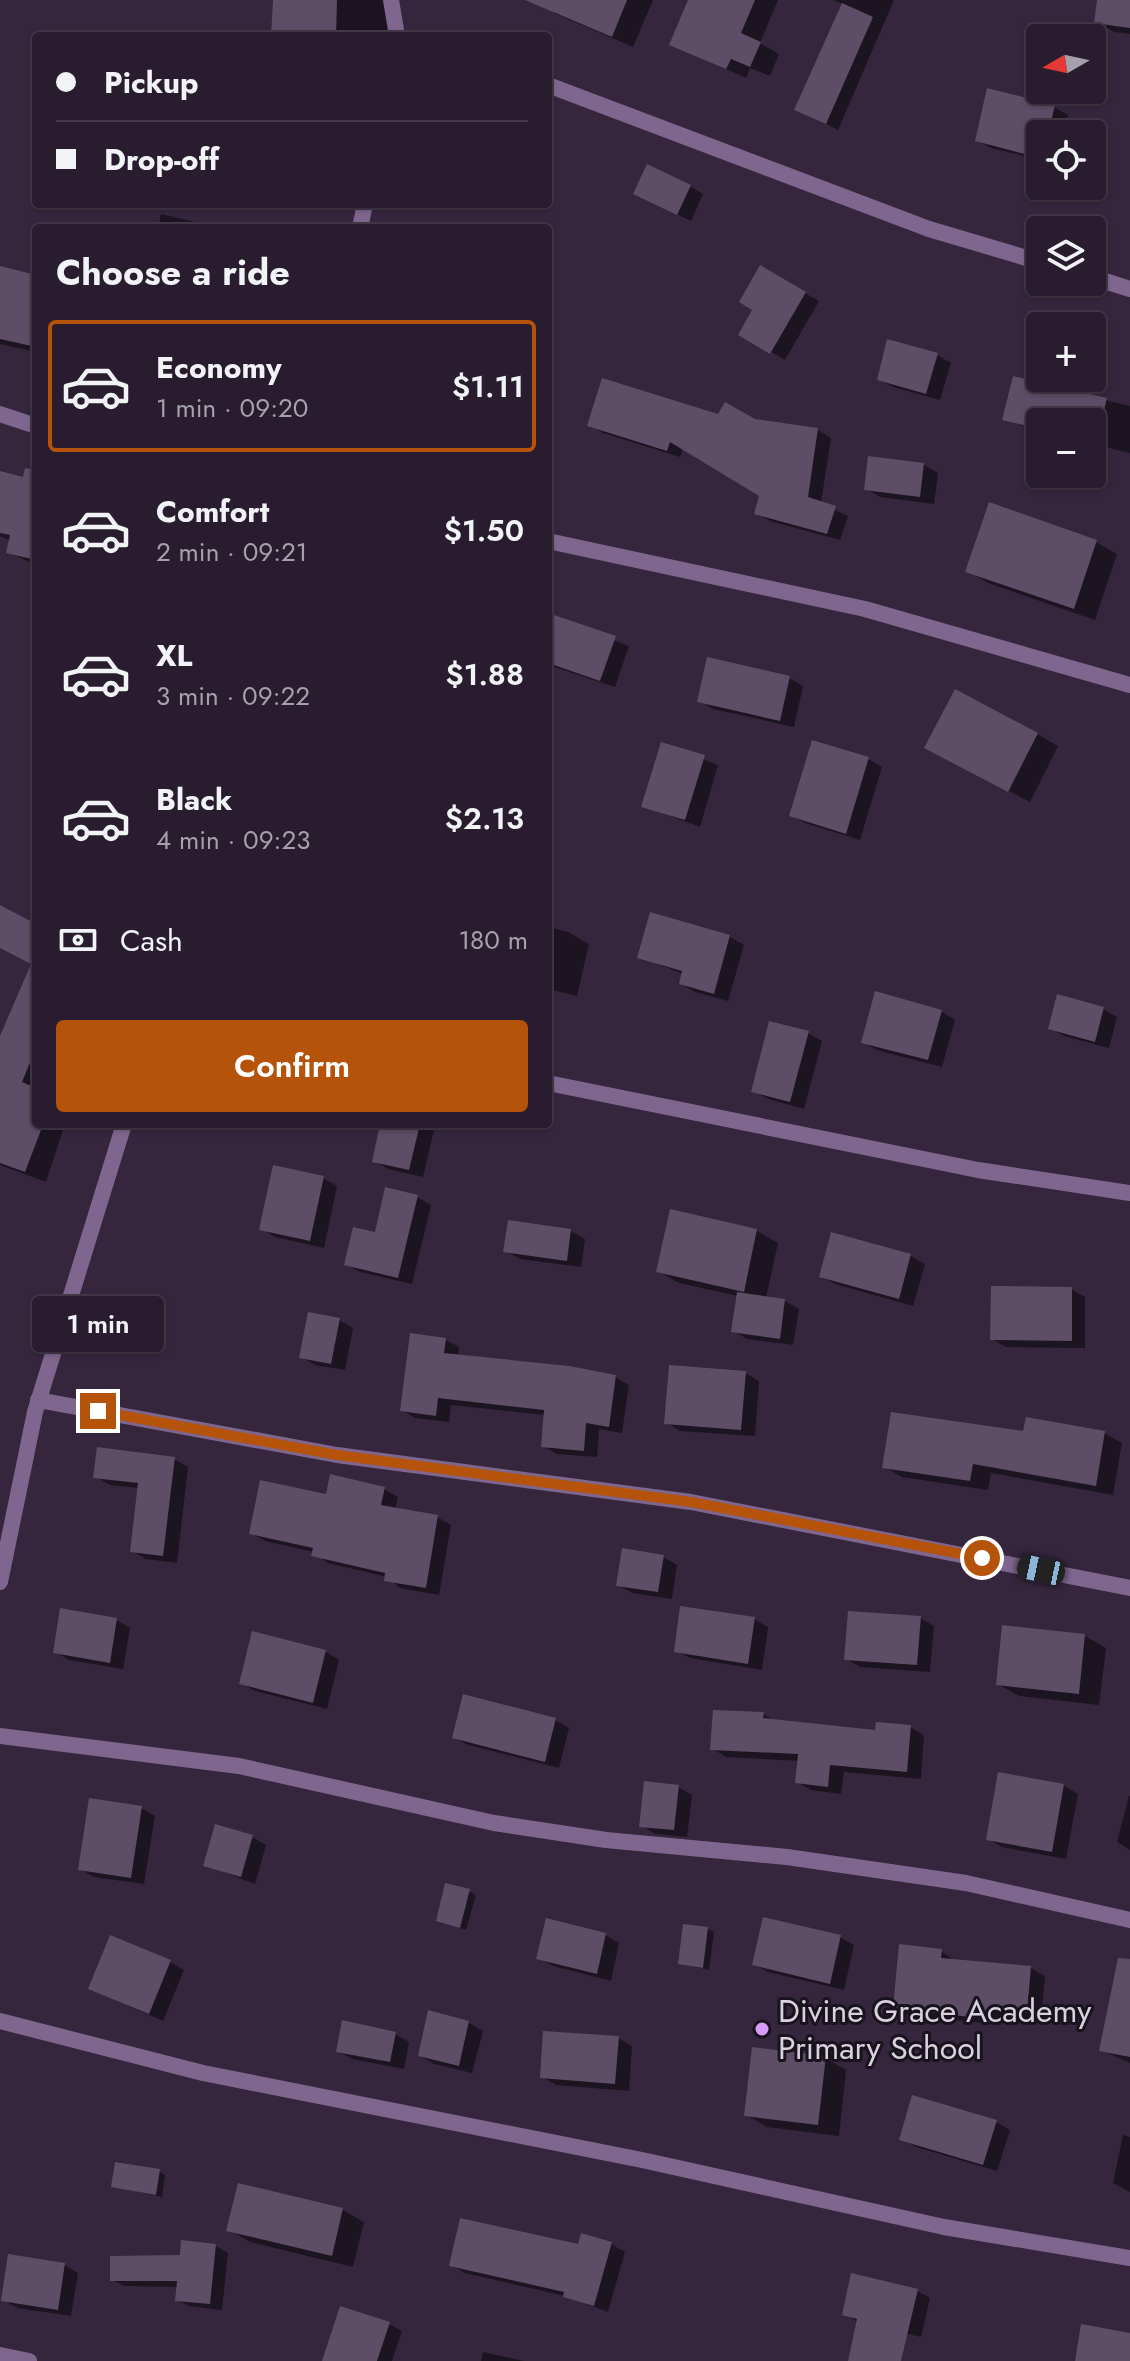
<!DOCTYPE html>
<meta charset="utf-8">
<style>
:root{--surface:#281c2e;--page:#34293a;--text:#f1f3f6;--muted:#a5a1aa;--line:#443a4a;--accent:#b45309}
body{margin:0;font-family:Jost,sans-serif;background:var(--page);color:var(--text);height:100vh;display:flex;flex-direction:column;font-size:30px;white-space:nowrap}
*{box-sizing:border-box;margin:0}
p{font-size:26px;color:var(--muted)}
.icon{flex:none;width:44px;height:44px;fill:none;stroke:currentColor;stroke-width:2;stroke-linecap:round;stroke-linejoin:round}
.map{position:relative;flex:1;overflow:hidden}
.sheet{position:absolute;left:32px;top:224px;width:520px;height:904px;display:flex;flex-direction:column;background:var(--surface);border-radius:8px;box-shadow:0 2px 6px #0004,0 0 0 2px var(--line)}
.sheet>*{flex:none}
.guide{position:absolute;left:32px;top:32px;width:520px;height:176px;border-radius:8px;box-shadow:0 2px 6px #0004,0 0 0 2px var(--line);display:grid;align-content:center;height:176px;padding:0 24px;background:var(--surface)}
.needle{width:52px;rotate:261deg}
.fabs{position:absolute;left:1026px;top:24px;display:grid;gap:16px}
.fabs a{display:grid;place-items:center;width:80px;height:80px;border-radius:8px;background:var(--surface);box-shadow:0 2px 6px #0004,0 0 0 2px var(--line);font-size:40px}
.end{position:absolute;width:36px;height:36px;margin:-18px;border:10px solid #b45309;background:#fff;box-shadow:0 0 0 4px #fff}
.from{border-radius:50%}
.bubble{position:absolute;height:56px;border-radius:8px;background:var(--surface);box-shadow:0 2px 6px #0004,0 0 0 2px var(--line);font-size:26px;font-weight:600;line-height:56px;text-align:center}
.car{position:absolute;width:24px;height:48px;margin:-24px -12px;border-radius:10px;box-shadow:0 0 6px 2px #0007;background:linear-gradient(#222 24%,#8ab4d8 0 40%,#222 0 76%,#8ab4d8 0 86%,#222 0)}
.guide b{display:flex;align-items:center;gap:28px;height:76px;font-size:30px}
.guide b+b{border-top:2px solid var(--line)}
.guide i{width:20px;height:20px;background:var(--text)}
ul{padding:0;list-style:none}
li{display:flex;align-items:center;gap:24px;height:132px;margin:0 16px 12px;padding:0 8px;border:4px solid transparent;border-radius:8px}
li div{flex:1}
li b{display:block;font-size:30px}
li em{font-style:normal;font-weight:600}
li.current{border-color:var(--accent)}
li>.icon{width:72px;height:72px;stroke-width:1.5}
h2{padding:0 24px;font-size:36px;line-height:96px}
.pay{display:flex;align-items:center;gap:20px;height:88px;padding:0 24px;font-size:30px}
.pay p{margin-inline-start:auto}
.cta{display:flex;gap:16px;margin-top:auto;padding:16px 24px}
.cta a{flex:1;height:92px;border-radius:8px;background:var(--accent);color:#fff;font-size:32px;font-weight:600;line-height:92px;text-align:center}
.map>svg:first-child{display:block}
.shadow{fill:#0007}
.building{fill:#5d4d66}
.lines{fill:none;stroke-linecap:round;stroke-linejoin:round}
.street{stroke:#7f668e;stroke-width:16}
.route{stroke:#b45309;stroke-width:10}
.poi-dot{fill:#d89bf8;stroke:#19131d;stroke-width:3}
.labels{text-anchor:middle;stroke-width:6;stroke-linejoin:round;paint-order:stroke}
.poi-label{font-size:32px;fill:#dad1df;stroke:#19131d;text-anchor:start}
</style>
<div class="map">
<svg width="1130" height="2361" viewBox="0 0 1130 2361">
<rect width="100%" height="100%" fill="#35263d"/>
<!-- shadow -->
<g class="shadow">
<polygon points="275,0 389,0 388,32 354,30 354,36 273,36"/>
<polygon points="537,0 653,0 633,47 556,14"/>
<polygon points="690,0 778,0 760,43 779,54 770,76 750,68 746,78 672,44"/>
<polygon points="832,0 894,0 838,130 797,109 844,4"/>
<polygon points="1099,0 1130,0 1130,34 1114,32 1096,22"/>
<polygon points="1054,107 1068,115 1064,134 1040,134 1040,160 991,148 977,140"/>
<polygon points="690,186 703,194 691,221 649,201"/>
<polygon points="161,214 195,222 205,228 158,228"/>
<polygon points="760,268 819,301 785,360 741,334 755,309"/>
<polygon points="0,269 36,278 36,352 0,344"/>
<polygon points="937,355 951,363 940,400 893,387 879,379"/>
<polygon points="1014,378 1130,406 1130,453 1092,444 1092,422 1040,422 1040,432 1005,419"/>
<polygon points="719,416 818,430 831,438 821,503 848,516 840,540 770,521 757,513 762,495 683,448 680,457 603,433 590,425"/>
<polygon points="924,465 938,473 934,504 880,497 866,489"/>
<polygon points="0,474 25,480 36,477 36,565 8,552 11,541 0,536"/>
<polygon points="1096,542 1117,554 1095,620 988,583 968,571"/>
<polygon points="548,615 629,646 615,687 548,665"/>
<polygon points="789,678 803,686 794,727 713,709 699,701"/>
<polygon points="1037,734 1058,746 1030,802 948,759"/>
<polygon points="662,744 718,765 700,827 644,806"/>
<polygon points="868,759 882,767 860,840 805,823 791,815"/>
<polygon points="0,907 36,926 36,1124 65,1124 46,1182 0,1165 0,1041 33,964 0,948"/>
<polygon points="651,915 730,937 744,945 728,1001 695,992 681,984 684,974 639,957"/>
<polygon points="548,927 568,932 589,944 577,996 548,989"/>
<polygon points="876,994 942,1012 955,1020 942,1067 877,1050 863,1042"/>
<polygon points="1103,1009 1117,1017 1109,1048 1064,1036 1050,1028"/>
<polygon points="808,1033 822,1041 804,1109 768,1099 754,1091"/>
<polygon points="383,1124 424,1124 434,1130 423,1177 388,1169 374,1161"/>
<polygon points="323,1178 337,1186 324,1248 275,1237 262,1229"/>
<polygon points="417,1197 431,1205 412,1284 360,1272 346,1264"/>
<polygon points="509,1222 571,1231 585,1239 581,1267 520,1259 506,1251"/>
<polygon points="757,1231 778,1243 766,1298 785,1301 799,1309 793,1345 747,1339 734,1331 738,1296 679,1283 658,1271"/>
<polygon points="832,1234 911,1256 925,1264 913,1306 835,1284 821,1276"/>
<polygon points="1071,1289 1085,1297 1085,1348 1006,1347 992,1339"/>
<polygon points="339,1320 353,1328 345,1370 315,1365 301,1357"/>
<polygon points="446,1340 459,1347 458,1356 615,1377 629,1385 622,1433 599,1429 597,1457 557,1454 543,1446 546,1415 451,1405 449,1422 415,1418 402,1410"/>
<polygon points="745,1373 759,1381 755,1436 680,1431 666,1422"/>
<polygon points="1104,1433 1122,1443 1113,1495 991,1473 988,1490 902,1477 885,1467 1025,1434"/>
<polygon points="174,1459 188,1467 177,1563 146,1559 132,1551 139,1488 110,1485 96,1477"/>
<polygon points="384,1489 398,1497 395,1510 437,1517 451,1525 439,1595 400,1588 387,1577 328,1563 314,1552 265,1541 251,1533 327,1496"/>
<polygon points="663,1557 677,1565 672,1599 632,1593 618,1585"/>
<polygon points="920,1618 934,1626 930,1672 860,1667 846,1659"/>
<polygon points="754,1619 768,1627 762,1670 690,1658 676,1650"/>
<polygon points="117,1620 130,1628 123,1669 69,1660 56,1652"/>
<polygon points="1085,1636 1106,1648 1099,1705 1019,1696 998,1684"/>
<polygon points="326,1652 339,1660 327,1709 255,1691 241,1683"/>
<polygon points="763,1714 775,1721 877,1732 910,1727 924,1735 921,1779 844,1772 841,1794 811,1790 797,1782 800,1761 726,1757 713,1749"/>
<polygon points="555,1720 569,1728 559,1768 468,1745 454,1737"/>
<polygon points="1000,1774 1064,1786 1078,1794 1066,1859 1002,1847 988,1839"/>
<polygon points="678,1787 692,1795 687,1837 655,1834 641,1825"/>
<polygon points="1129,1796 1130,1796 1130,1850 1117,1842"/>
<polygon points="141,1808 155,1816 144,1884 94,1877 80,1869"/>
<polygon points="252,1837 266,1845 255,1884 205,1865"/>
<polygon points="469,1891 476,1895 466,1930 438,1920"/>
<polygon points="765,1919 840,1937 854,1945 844,1990 768,1972 754,1964"/>
<polygon points="707,1929 714,1932 709,1970 680,1963"/>
<polygon points="605,1935 619,1943 611,1981 553,1966 539,1958"/>
<polygon points="941,1951 955,1961 1031,1968 1045,1976 1041,2020 1001,2017 1001,2025 909,2015 895,2007"/>
<polygon points="170,1962 184,1970 163,2021 90,1989"/>
<polygon points="1130,1994 1130,2063 1101,2050"/>
<polygon points="430,2013 469,2023 483,2031 472,2073 434,2064 420,2056"/>
<polygon points="395,2034 409,2042 404,2069 352,2059 338,2051"/>
<polygon points="618,2038 632,2046 629,2091 556,2085 542,2077"/>
<polygon points="825,2058 846,2070 839,2136 767,2127 746,2115"/>
<polygon points="996,2122 1010,2130 997,2171 916,2147 902,2139"/>
<polygon points="1123,2135 1130,2137 1130,2192 1113,2183"/>
<polygon points="159,2171 165,2175 162,2197 113,2186"/>
<polygon points="240,2185 343,2210 364,2222 353,2267 250,2242 229,2230"/>
<polygon points="611,2244 625,2252 608,2312 565,2296 465,2273 451,2265"/>
<polygon points="216,2246 228,2253 222,2310 189,2306 177,2300 179,2287 124,2286 112,2280"/>
<polygon points="64,2265 78,2273 71,2316 17,2308 4,2300"/>
<polygon points="917,2291 930,2298 921,2337 907,2334 901,2361 850,2361 858,2322 844,2314"/>
<polygon points="389,2324 402,2331 392,2361 326,2361"/>
<polygon points="483,2352 524,2361 481,2361"/>
</g>
<!-- building -->
<g class="building">
<polygon points="273,0 337,0 336,36 271,36"/>
<polygon points="525,0 627,0 612,37"/>
<polygon points="688,0 755,0 741,33 761,42 750,67 731,59 726,69 669,45"/>
<polygon points="1097,0 1130,0 1130,28 1094,23"/>
<polygon points="842,3 873,17 826,124 794,110"/>
<polygon points="987,88 1055,105 1048,134 1040,134 1040,158 975,141"/>
<polygon points="647,164 691,185 677,215 633,194"/>
<polygon points="760,265 806,292 770,354 738,335 752,310 739,302"/>
<polygon points="0,266 36,275 36,347 0,339"/>
<polygon points="887,339 938,353 926,394 877,380"/>
<polygon points="1013,376 1107,398 1101,422 1040,422 1040,429 1002,420"/>
<polygon points="602,378 718,414 725,402 755,419 818,428 808,497 836,506 827,534 754,514 759,496 670,442 667,451 587,426"/>
<polygon points="868,456 924,463 920,497 864,490"/>
<polygon points="25,468 36,470 36,560 6,553 10,535 0,533 0,471 23,477"/>
<polygon points="989,502 1097,540 1074,609 965,572"/>
<polygon points="548,613 616,636 600,681 548,663"/>
<polygon points="707,657 790,676 780,721 697,702"/>
<polygon points="955,689 1038,733 1008,792 924,748"/>
<polygon points="812,740 869,757 846,834 789,816"/>
<polygon points="661,742 705,755 685,820 641,807"/>
<polygon points="0,905 36,924 36,1048 22,1082 36,1088 36,1128 41,1130 25,1172 0,1163 0,1036 31,964 0,948"/>
<polygon points="650,912 730,935 714,994 679,984 682,971 637,958"/>
<polygon points="875,991 942,1010 928,1060 861,1043"/>
<polygon points="1057,994 1104,1007 1095,1042 1048,1029"/>
<polygon points="769,1021 809,1031 790,1102 751,1092"/>
<polygon points="380,1124 420,1124 409,1170 372,1162"/>
<polygon points="273,1165 324,1176 310,1241 259,1230"/>
<polygon points="385,1187 418,1195 398,1278 344,1265 353,1227 375,1232"/>
<polygon points="670,1209 757,1229 744,1292 656,1272"/>
<polygon points="508,1220 571,1229 567,1261 503,1252"/>
<polygon points="831,1232 911,1254 899,1299 819,1277"/>
<polygon points="991,1286 1072,1287 1072,1341 990,1340"/>
<polygon points="737,1292 785,1299 780,1339 731,1332"/>
<polygon points="308,1312 340,1318 331,1364 299,1358"/>
<polygon points="410,1333 446,1338 444,1353 569,1366 616,1375 609,1427 586,1423 584,1451 541,1447 544,1410 438,1398 436,1416 400,1411"/>
<polygon points="669,1365 746,1371 741,1430 664,1424"/>
<polygon points="891,1412 1023,1431 1026,1417 1105,1431 1096,1486 973,1464 970,1481 882,1468"/>
<polygon points="97,1447 175,1457 163,1556 130,1552 138,1483 93,1478"/>
<polygon points="330,1474 385,1487 381,1505 438,1515 426,1588 384,1581 385,1573 311,1556 313,1548 249,1534 260,1480 326,1494"/>
<polygon points="622,1548 664,1555 658,1592 616,1586"/>
<polygon points="680,1606 755,1617 748,1664 674,1652"/>
<polygon points="60,1608 117,1618 110,1663 53,1653"/>
<polygon points="848,1611 921,1616 917,1665 844,1660"/>
<polygon points="1002,1625 1085,1634 1079,1694 996,1685"/>
<polygon points="252,1631 326,1650 313,1703 239,1684"/>
<polygon points="463,1694 556,1718 545,1762 452,1738"/>
<polygon points="713,1710 764,1712 763,1718 875,1730 876,1722 911,1725 907,1772 830,1765 828,1787 795,1783 798,1754 710,1750"/>
<polygon points="998,1772 1064,1784 1052,1852 986,1840"/>
<polygon points="644,1781 679,1785 674,1830 639,1827"/>
<polygon points="89,1798 142,1806 131,1878 78,1870"/>
<polygon points="215,1824 253,1835 241,1877 203,1866"/>
<polygon points="445,1883 470,1889 460,1928 436,1921"/>
<polygon points="763,1917 841,1935 830,1984 752,1965"/>
<polygon points="546,1918 606,1933 597,1974 536,1959"/>
<polygon points="683,1924 708,1927 703,1968 678,1964"/>
<polygon points="110,1935 171,1960 149,2014 88,1989"/>
<polygon points="899,1944 942,1949 941,1958 1031,1966 1027,2013 988,2010 987,2019 893,2008"/>
<polygon points="1118,1958 1130,1959 1130,2057 1099,2051"/>
<polygon points="428,2010 469,2021 459,2066 418,2056"/>
<polygon points="342,2020 396,2032 390,2062 336,2052"/>
<polygon points="543,2031 619,2036 615,2084 540,2078"/>
<polygon points="752,2047 826,2056 818,2125 744,2116"/>
<polygon points="912,2095 997,2120 983,2165 899,2140"/>
<polygon points="115,2162 160,2169 156,2195 111,2187"/>
<polygon points="238,2183 343,2208 332,2256 226,2231"/>
<polygon points="460,2218 578,2244 581,2233 612,2242 594,2306 563,2297 564,2292 449,2266"/>
<polygon points="181,2240 216,2244 210,2304 175,2301 177,2281 110,2281 110,2256 180,2255"/>
<polygon points="8,2254 65,2263 58,2310 1,2301"/>
<polygon points="851,2273 918,2289 901,2361 848,2361 857,2319 842,2315"/>
<polygon points="340,2306 390,2322 377,2361 322,2361"/>
<polygon points="1081,2324 1130,2333 1130,2361 1075,2361"/>
</g>
<g class="lines">
<!-- street -->
<g class="street">
<polyline points="391,0 397,36"/>
<polyline points="548,85 929,229 1040,262"/>
<polyline points="360,228 365,204"/>
<polyline points="1092,277 1130,289"/>
<polyline points="0,414 36,426"/>
<polyline points="548,541 865,609 1130,685"/>
<polyline points="548,1083 978,1170 1130,1193"/>
<polyline points="38,1400 337,1455 691,1502 1130,1588"/>
<polyline points="0,1582 35,1412 124,1124"/>
<polyline points="0,1736 239,1766 494,1823 606,1840 787,1857 966,1883 1130,1920"/>
<polyline points="0,2021 203,2073 642,2160 944,2227 1130,2258"/>
<polyline points="0,2355 29,2361"/>
</g>
</g>
<g class="lines">
<!-- route -->
<polyline class="route" points="98,1411 337,1455 691,1502 982,1558"/>
</g>
<!-- markers -->
<circle class="poi-dot" cx="762" cy="2029" r="8"/>
<g class="labels">
<!-- poi labels -->
<g class="poi-label">
<text x="778" y="2022">Divine Grace Academy<tspan x="778" dy="37">Primary School</tspan></text>
</g>
</g>
</svg>
<div class="fabs">
<a><svg class="needle" viewBox="-14 -14 28 28"><path d="M0-13l5 13h-10z" fill="#e53935"/><path d="M0 13l5-13h-10z" fill="#a5a1aa"/></svg></a>
<a><svg class="icon" aria-label="locate" viewBox="0 0 24 24"><circle cx="12" cy="12" r="6"/><path d="M12 2v4M12 18v4M2 12h4M18 12h4"/></svg></a>
<a><svg class="icon" aria-label="layers" viewBox="0 0 24 24"><path d="M12 4l9 5-9 5-9-5zM3 14l9 5 9-5"/></svg></a>
<a>+</a>
<a>−</a>
</div>
<i class="end from" style="left:982px;top:1558px"></i>
<i class="end" style="left:98px;top:1411px"></i>
<div class="bubble" style="left:32px;top:1296px;width:132px">1 min</div>
<i class="car" style="left:1041px;top:1570px;rotate:282deg"></i>
<div class="guide">
<b><i class="from"></i>Pickup</b>
<b><i></i>Drop-off</b>
</div>
<section class="sheet">
<h2>Choose a ride</h2>
<ul>
<li class="current"><svg class="icon" aria-label="car" viewBox="0 0 24 24"><path d="M5 17H2v-5l4-1 3-4h7l3 4 3 1v5h-3M9 17h6M6 11h13"/><circle cx="7" cy="17" r="2"/><circle cx="17" cy="17" r="2"/></svg><div><b>Economy</b><p>1 min · 09:20</p></div><em>$1.11</em></li>
<li><svg class="icon" aria-label="car" viewBox="0 0 24 24"><path d="M5 17H2v-5l4-1 3-4h7l3 4 3 1v5h-3M9 17h6M6 11h13"/><circle cx="7" cy="17" r="2"/><circle cx="17" cy="17" r="2"/></svg><div><b>Comfort</b><p>2 min · 09:21</p></div><em>$1.50</em></li>
<li><svg class="icon" aria-label="car" viewBox="0 0 24 24"><path d="M5 17H2v-5l4-1 3-4h7l3 4 3 1v5h-3M9 17h6M6 11h13"/><circle cx="7" cy="17" r="2"/><circle cx="17" cy="17" r="2"/></svg><div><b>XL</b><p>3 min · 09:22</p></div><em>$1.88</em></li>
<li><svg class="icon" aria-label="car" viewBox="0 0 24 24"><path d="M5 17H2v-5l4-1 3-4h7l3 4 3 1v5h-3M9 17h6M6 11h13"/><circle cx="7" cy="17" r="2"/><circle cx="17" cy="17" r="2"/></svg><div><b>Black</b><p>4 min · 09:23</p></div><em>$2.13</em></li>
</ul>
<div class="pay"><svg class="icon" aria-label="cash" viewBox="0 0 24 24"><path d="M3 7h18v10H3z"/><circle cx="12" cy="12" r="2"/></svg>Cash<p>180 m</p></div>
<div class="cta"><a>Confirm</a></div>
</section>
</div>
